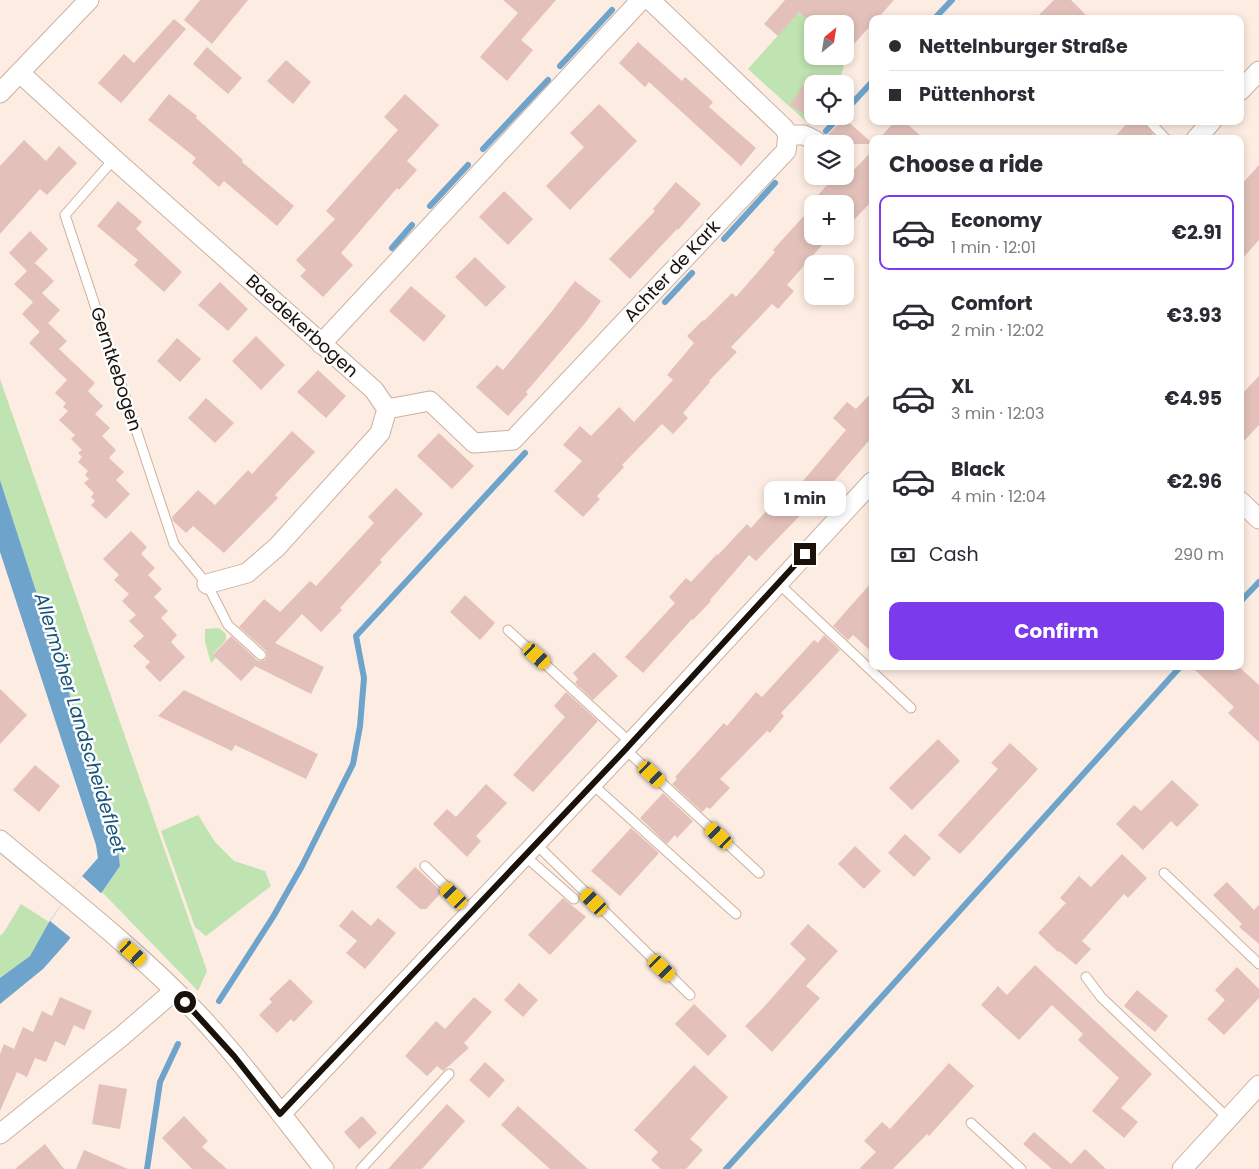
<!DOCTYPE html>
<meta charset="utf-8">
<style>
:root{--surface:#fff;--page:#f2f2f3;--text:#2b2b33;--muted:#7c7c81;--line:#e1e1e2;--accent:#7c3aed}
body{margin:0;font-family:Poppins,sans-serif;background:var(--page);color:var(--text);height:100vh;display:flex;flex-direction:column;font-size:19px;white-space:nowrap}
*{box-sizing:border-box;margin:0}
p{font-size:16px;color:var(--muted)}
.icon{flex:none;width:28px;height:28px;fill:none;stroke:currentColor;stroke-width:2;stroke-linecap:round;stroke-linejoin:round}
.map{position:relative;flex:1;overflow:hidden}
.sheet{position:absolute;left:869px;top:135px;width:375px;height:535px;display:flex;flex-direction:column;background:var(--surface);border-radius:10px;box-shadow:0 2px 8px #0003}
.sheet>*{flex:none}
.guide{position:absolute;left:869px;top:15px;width:375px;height:110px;border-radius:10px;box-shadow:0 2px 8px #0003;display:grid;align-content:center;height:110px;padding:0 20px;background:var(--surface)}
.needle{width:32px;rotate:30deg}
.fabs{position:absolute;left:804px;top:15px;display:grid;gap:10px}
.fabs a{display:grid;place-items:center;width:50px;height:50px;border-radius:10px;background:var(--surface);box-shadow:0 2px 8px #0003;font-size:25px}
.end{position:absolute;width:22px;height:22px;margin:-11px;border:6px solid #1a110a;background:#fff;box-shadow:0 0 0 2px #fff}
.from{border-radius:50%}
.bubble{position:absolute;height:35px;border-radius:10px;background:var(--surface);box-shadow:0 2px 8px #0003;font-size:16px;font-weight:700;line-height:35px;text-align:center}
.car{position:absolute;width:15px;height:30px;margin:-15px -8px;border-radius:6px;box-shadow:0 0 4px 1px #0007;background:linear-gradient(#f5c518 24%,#345 0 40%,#f5c518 0 76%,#345 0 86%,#f5c518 0)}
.guide b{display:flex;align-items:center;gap:18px;height:48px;font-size:19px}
.guide b+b{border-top:1px solid var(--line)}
.guide i{width:12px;height:12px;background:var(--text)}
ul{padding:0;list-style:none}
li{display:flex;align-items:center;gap:15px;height:75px;margin:0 10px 8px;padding:0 10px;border:2px solid transparent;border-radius:10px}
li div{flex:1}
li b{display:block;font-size:19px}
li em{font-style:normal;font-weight:700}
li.selected{border-color:var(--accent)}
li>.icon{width:45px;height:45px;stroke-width:1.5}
h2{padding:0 20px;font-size:22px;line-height:60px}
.pay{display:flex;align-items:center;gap:12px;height:55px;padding:0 20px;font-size:19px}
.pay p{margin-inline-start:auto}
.cta{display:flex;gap:10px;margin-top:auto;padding:10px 20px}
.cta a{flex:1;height:58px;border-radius:10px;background:var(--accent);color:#fff;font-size:20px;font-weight:700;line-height:58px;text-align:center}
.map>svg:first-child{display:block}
.green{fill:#bfe3b1}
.water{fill:#6ea4cc}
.pier{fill:#fdece1}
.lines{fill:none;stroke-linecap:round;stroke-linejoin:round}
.stream{stroke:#6ea4cc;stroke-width:6}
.building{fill:#e3c1ba}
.service-casing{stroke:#ccb19f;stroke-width:11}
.minor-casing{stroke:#ccb19f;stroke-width:21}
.service{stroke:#fff;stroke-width:9}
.minor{stroke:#fff;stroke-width:19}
.route{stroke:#1a110a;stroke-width:6}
.labels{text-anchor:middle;stroke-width:5;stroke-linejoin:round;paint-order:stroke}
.street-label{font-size:18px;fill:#1a110a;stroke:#fdfdfd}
.water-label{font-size:19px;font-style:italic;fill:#15547b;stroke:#fdfdfd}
</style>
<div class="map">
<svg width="1259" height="1169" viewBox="0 0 1259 1169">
<rect width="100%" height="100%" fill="#fdece1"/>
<!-- green -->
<g class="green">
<polygon points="799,12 812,24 812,56 845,56 846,54 843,70 837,84 812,84 812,116 816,116 810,125 748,69"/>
<polygon points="0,379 207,971 198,991 102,892 120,866 117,841 0,480"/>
<polygon points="219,628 226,634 226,640 213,654 216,658 211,663 205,642 205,629"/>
<polygon points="198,815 215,842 234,861 265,871 271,886 206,936 195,927 161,831"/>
<polygon points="21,904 49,922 30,956 0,978 0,936 4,932"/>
</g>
<!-- water -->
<polygon class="water" points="0,480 117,841 120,866 68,941 43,969 0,1004 0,978 30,956 49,922 83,875 98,858 96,845 0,552"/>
<!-- pier -->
<polygon class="pier" points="82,876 102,894 71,938 50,921"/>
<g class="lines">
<!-- stream -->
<g class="stream">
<polyline points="934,19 952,0"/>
<polyline points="560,66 612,10"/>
<polyline points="845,111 872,82"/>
<polyline points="826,131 840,116"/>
<polyline points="483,149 548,80"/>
<polyline points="430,206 468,165"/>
<polyline points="724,239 775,183"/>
<polyline points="392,248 412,225"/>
<polyline points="665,302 692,273"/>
<polyline points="1240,602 1259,582"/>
<polyline points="219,1001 273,917 302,866 353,764 360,726 364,678 356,636 525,453"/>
<polyline points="147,1169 160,1082 178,1044"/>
<polyline points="726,1169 1181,666"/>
</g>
</g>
<!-- building -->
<g class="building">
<polygon points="200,0 248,0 212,44 184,20"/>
<polygon points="503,0 556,0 521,40 533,50 507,81 480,57 518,13"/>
<polygon points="785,0 894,0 877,19 872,19 872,24 845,54 845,24 812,24 799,12 778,36 764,24"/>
<polygon points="1054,0 1071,0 1090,19 1035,19"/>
<polygon points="174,19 186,29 121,103 98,83 124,54 134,63"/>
<polygon points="638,42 682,81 685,77 713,102 709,107 756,148 741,166 649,82 645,87 619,63"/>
<polygon points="207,47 242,78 228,94 193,64"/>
<polygon points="286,60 311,82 293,104 267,81"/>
<polygon points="812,72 812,102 804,114 790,105"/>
<polygon points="169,94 197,116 196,118 243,160 242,162 294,206 277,226 224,181 219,187 192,163 196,158 148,120"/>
<polygon points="405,94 439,125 407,161 417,170 399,190 397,188 341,253 353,265 323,297 300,276 306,270 296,260 335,219 326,211 398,130 384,117"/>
<polygon points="599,104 637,141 570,210 546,186 584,147 570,133"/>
<polygon points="844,118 872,143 872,144 827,144 826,137"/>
<polygon points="895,121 904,121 924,139 879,139"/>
<polygon points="1129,121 1143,121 1153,134 1149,139 1113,139"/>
<polygon points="24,140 46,161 59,146 77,163 47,195 40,189 0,234 0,166"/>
<polygon points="872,151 872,201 845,229 845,204 810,204 835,176 848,176"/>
<polygon points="1259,165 1259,240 1240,261 1240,186"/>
<polygon points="676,182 701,204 678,230 677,229 630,279 609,259 655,211 653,209"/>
<polygon points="504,191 533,219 508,245 479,217"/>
<polygon points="118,201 142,222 136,229 182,272 164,292 134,265 138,260 97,226"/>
<polygon points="812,207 812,236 830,236 787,285 794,291 778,309 772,304 731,347 737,352 709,381 710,382 683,413 688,418 673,434 662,424 622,465 624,467 597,496 600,499 583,517 554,491 582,461 563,445 580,426 591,436 619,407 634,422 673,380 667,375 694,343 687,336 703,320 704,321 732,293 736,297 775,252 773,250"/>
<polygon points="30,231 48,249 29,269 35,263 54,281 42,293 60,310 40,332 22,314 33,302 14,284 27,271 9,253"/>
<polygon points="475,257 506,287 486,307 455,277"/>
<polygon points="575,281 601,301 586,322 526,392 528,394 508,416 476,387 497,365 503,370 549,315"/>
<polygon points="220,282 248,309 228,331 198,305"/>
<polygon points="411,286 446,316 424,342 389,311"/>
<polygon points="48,323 67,341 59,349 95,383 88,391 103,406 95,414 110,428 102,436 116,450 109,458 124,472 116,480 130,494 106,519 91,505 95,501 91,497 94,493 84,483 89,479 85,475 88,471 78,462 82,457 78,453 82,450 71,439 75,435 59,420 68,411 63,407 66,403 55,393 67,380 29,343"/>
<polygon points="256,336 285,365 261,390 232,361"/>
<polygon points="177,338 201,359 180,382 157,361"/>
<polygon points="318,370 346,396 326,418 297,392"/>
<polygon points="1259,376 1259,425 1240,445 1240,396"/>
<polygon points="872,392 872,437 816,502 814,501 756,561 749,555 710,600 711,601 693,620 692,619 643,673 625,657 675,603 669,597 686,578 691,582 717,554 718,555 747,524 751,528 775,501 781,507 846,430 833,418 847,402 856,409"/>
<polygon points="206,398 234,423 215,443 188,418"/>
<polygon points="292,431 315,452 275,495 278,498 224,553 193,526 186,533 173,521 172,517 198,490 215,505 248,470 252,474"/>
<polygon points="439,433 474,466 452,489 417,456"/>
<polygon points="396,488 423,514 380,560 382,562 340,608 342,610 321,632 302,614 275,643 324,667 311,694 255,666 241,681 213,655 231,636 257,660 260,661 265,660 267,656 266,651 239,627 264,599 280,612 310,581 316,586 374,523 368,517"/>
<polygon points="131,531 147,547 141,554 155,568 148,575 162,589 154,597 168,611 161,618 177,635 171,642 185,657 160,682 145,667 150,662 133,646 144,636 129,621 136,615 122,601 129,594 114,580 119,575 103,559"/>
<polygon points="872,582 872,652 853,635 848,640 833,626"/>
<polygon points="465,595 495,623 480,640 450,612"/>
<polygon points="824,635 840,650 781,713 784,716 770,733 767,731 720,779 730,788 710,809 707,807 702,812 672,784 677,779 675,777 724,723 727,726 756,692 762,697 814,640 818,643"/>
<polygon points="594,652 618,676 593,700 575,683 578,679 573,673"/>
<polygon points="1191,666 1238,666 1259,685 1259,742 1228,713 1234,707"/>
<polygon points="0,689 27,715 0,744"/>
<polygon points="184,690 318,754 306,779 235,745 232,751 158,716"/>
<polygon points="566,692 598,721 533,792 513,775 565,717 554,706"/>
<polygon points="938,739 960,761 912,810 889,788"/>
<polygon points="1010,743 1038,769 960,854 938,835 998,769 991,763"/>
<polygon points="35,765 60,786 39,812 13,790"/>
<polygon points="1172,780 1199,805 1177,827 1171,821 1143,850 1116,824 1134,805 1141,811"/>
<polygon points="486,784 507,803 476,836 481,841 467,857 433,824 447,809 456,817"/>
<polygon points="663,793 693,821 677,838 675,835 667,844 640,818"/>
<polygon points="631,828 659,853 620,896 591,871"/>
<polygon points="905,834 931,858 914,877 888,853"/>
<polygon points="855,846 881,871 864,889 838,864"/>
<polygon points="1122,854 1147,878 1128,898 1124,894 1082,941 1091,949 1076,965 1059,951 1058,952 1038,933 1066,903 1060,898 1079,876 1091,887"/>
<polygon points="415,867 442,892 426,909 420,909 396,887"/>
<polygon points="1227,882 1254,910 1259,905 1259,944 1239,927 1242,924 1213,895"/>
<polygon points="563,898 586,917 550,955 528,935"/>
<polygon points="352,910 371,926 378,918 396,933 365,969 346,953 357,941 339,926"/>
<polygon points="808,924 838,951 806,986 820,998 772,1052 745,1026 763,1008 806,959 790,944"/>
<polygon points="1035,965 1152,1074 1121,1108 1138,1122 1124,1138 1092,1111 1119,1078 1078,1040 1083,1034 1052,1005 1019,1040 981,1005 998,986 1007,995"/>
<polygon points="1237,967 1259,989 1259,998 1224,1035 1207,1019 1225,1000 1215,990"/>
<polygon points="290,979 313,1002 294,1022 291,1019 277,1033 259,1015 272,1002 269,999"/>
<polygon points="519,983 538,1000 523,1017 504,1000"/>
<polygon points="1137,990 1168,1016 1155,1032 1124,1006"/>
<polygon points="60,997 92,1011 84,1030 74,1025 65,1046 55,1041 46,1062 35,1058 27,1077 17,1072 0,1111 0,1054 4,1044 14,1049 23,1027 33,1032 42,1011 52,1016"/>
<polygon points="474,997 492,1012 464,1043 469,1048 443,1071 437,1066 427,1076 405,1056 436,1021 445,1029"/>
<polygon points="694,1004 727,1036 708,1056 675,1024"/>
<polygon points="485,1062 505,1080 489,1098 469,1080"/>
<polygon points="949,1063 974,1086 929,1136 927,1134 893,1169 859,1169 876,1152 864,1141 882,1122 890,1129"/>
<polygon points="694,1065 728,1097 690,1139 703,1150 686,1169 661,1169 651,1160 658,1152 634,1130"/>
<polygon points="99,1084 127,1089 120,1129 92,1124"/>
<polygon points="447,1104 465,1121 422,1169 388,1169"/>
<polygon points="518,1106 537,1123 588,1169 550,1169 501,1125"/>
<polygon points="184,1116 208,1141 202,1147 227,1169 192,1169 162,1138"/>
<polygon points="362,1116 377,1133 359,1149 344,1132"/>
<polygon points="1034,1132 1071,1164 1085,1149 1106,1169 1052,1169 1023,1144"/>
<polygon points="45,1144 64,1169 15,1169"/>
<polygon points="84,1150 128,1169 76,1169"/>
</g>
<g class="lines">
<!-- service casing -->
<g class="service-casing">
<g id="service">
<polyline points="1149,121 1166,139"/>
<polyline points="114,159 65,215 174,544 207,584 228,625 261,655"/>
<polyline points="778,583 911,708"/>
<polyline points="508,630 631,743"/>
<polyline points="625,749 759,873"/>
<polyline points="592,784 736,914"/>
<polyline points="536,844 690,995"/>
<polyline points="525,856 574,899"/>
<polyline points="425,866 471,911"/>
<polyline points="1164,873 1259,964"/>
<polyline points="1086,977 1101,997 1229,1119"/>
<polyline points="971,1123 1021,1169"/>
<polyline points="361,1169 449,1074"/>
</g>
</g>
<!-- minor casing -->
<g class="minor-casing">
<g id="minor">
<polyline points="20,73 114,159 374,390 387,409 380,433 277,547 247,573 207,584"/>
<polyline points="1240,91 1259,71"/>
<polyline points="0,93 89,0"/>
<polyline points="788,135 804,135 816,141"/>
<polyline points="1196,139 1212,121"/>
<polyline points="321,344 641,0"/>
<polyline points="387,409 430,401 474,443 513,440 786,151 788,135 784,128 650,0"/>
<polyline points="1240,501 1259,519"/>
<path d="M0 840C67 896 137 950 197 1013 243 1062 283 1117 324 1169"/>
<polyline points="281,1114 625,749 872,482"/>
<polyline points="0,1134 122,1036 174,991"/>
<polyline points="1182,1169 1259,1085"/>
</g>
</g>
<!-- service -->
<use href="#service" class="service"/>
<!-- minor -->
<use href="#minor" class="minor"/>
</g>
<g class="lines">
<!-- route -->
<polyline class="route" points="185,1002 234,1056 280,1114 625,750 805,554"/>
</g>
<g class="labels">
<!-- street labels -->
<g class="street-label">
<text transform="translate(672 271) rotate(-47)" y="6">Achter de Kark</text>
<text transform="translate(302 326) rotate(42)" y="6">Baedekerbogen</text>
<text transform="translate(116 369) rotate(72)" y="6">Gerntkebogen</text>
</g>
<!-- water labels -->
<g class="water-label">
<text transform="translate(81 723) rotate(73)" y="7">Allermöher Landscheidefleet</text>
</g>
</g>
</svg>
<div class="fabs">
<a><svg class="needle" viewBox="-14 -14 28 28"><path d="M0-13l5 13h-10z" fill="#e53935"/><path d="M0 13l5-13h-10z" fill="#7c7c81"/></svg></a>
<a><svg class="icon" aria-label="locate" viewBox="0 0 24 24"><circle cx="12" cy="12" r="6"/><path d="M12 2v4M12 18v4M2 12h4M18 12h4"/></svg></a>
<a><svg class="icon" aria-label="layers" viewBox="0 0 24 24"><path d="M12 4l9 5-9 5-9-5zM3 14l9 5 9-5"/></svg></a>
<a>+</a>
<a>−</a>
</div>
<i class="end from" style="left:185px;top:1002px"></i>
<i class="end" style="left:805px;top:554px"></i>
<div class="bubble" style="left:764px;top:481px;width:82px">1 min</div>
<i class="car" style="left:537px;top:656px;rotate:132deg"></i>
<i class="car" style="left:652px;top:774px;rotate:133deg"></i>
<i class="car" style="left:719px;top:836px;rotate:313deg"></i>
<i class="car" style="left:454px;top:896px;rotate:315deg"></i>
<i class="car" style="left:594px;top:902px;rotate:315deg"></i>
<i class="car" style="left:133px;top:953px;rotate:132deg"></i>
<i class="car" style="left:662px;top:968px;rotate:134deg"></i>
<div class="guide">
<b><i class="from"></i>Nettelnburger Straße</b>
<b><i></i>Püttenhorst</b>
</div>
<section class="sheet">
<h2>Choose a ride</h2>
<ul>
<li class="selected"><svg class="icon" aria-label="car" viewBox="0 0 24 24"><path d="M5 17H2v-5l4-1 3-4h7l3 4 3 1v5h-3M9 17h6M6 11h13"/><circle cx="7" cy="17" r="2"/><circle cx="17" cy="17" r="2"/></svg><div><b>Economy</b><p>1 min · 12:01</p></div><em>€2.91</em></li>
<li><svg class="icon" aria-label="car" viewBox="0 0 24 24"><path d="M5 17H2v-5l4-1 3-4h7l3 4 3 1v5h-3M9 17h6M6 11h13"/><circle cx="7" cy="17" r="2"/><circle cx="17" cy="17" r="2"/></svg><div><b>Comfort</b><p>2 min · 12:02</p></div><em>€3.93</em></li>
<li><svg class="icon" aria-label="car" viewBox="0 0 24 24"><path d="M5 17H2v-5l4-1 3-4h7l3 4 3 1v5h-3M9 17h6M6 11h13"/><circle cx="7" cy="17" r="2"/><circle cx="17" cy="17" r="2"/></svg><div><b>XL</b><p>3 min · 12:03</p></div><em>€4.95</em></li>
<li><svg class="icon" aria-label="car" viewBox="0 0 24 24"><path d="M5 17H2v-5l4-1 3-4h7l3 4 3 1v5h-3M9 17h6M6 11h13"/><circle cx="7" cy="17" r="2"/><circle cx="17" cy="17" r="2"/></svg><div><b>Black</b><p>4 min · 12:04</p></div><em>€2.96</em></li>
</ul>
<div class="pay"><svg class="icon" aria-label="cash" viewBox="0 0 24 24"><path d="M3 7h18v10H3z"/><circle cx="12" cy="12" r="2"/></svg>Cash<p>290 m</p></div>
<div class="cta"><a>Confirm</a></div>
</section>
</div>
